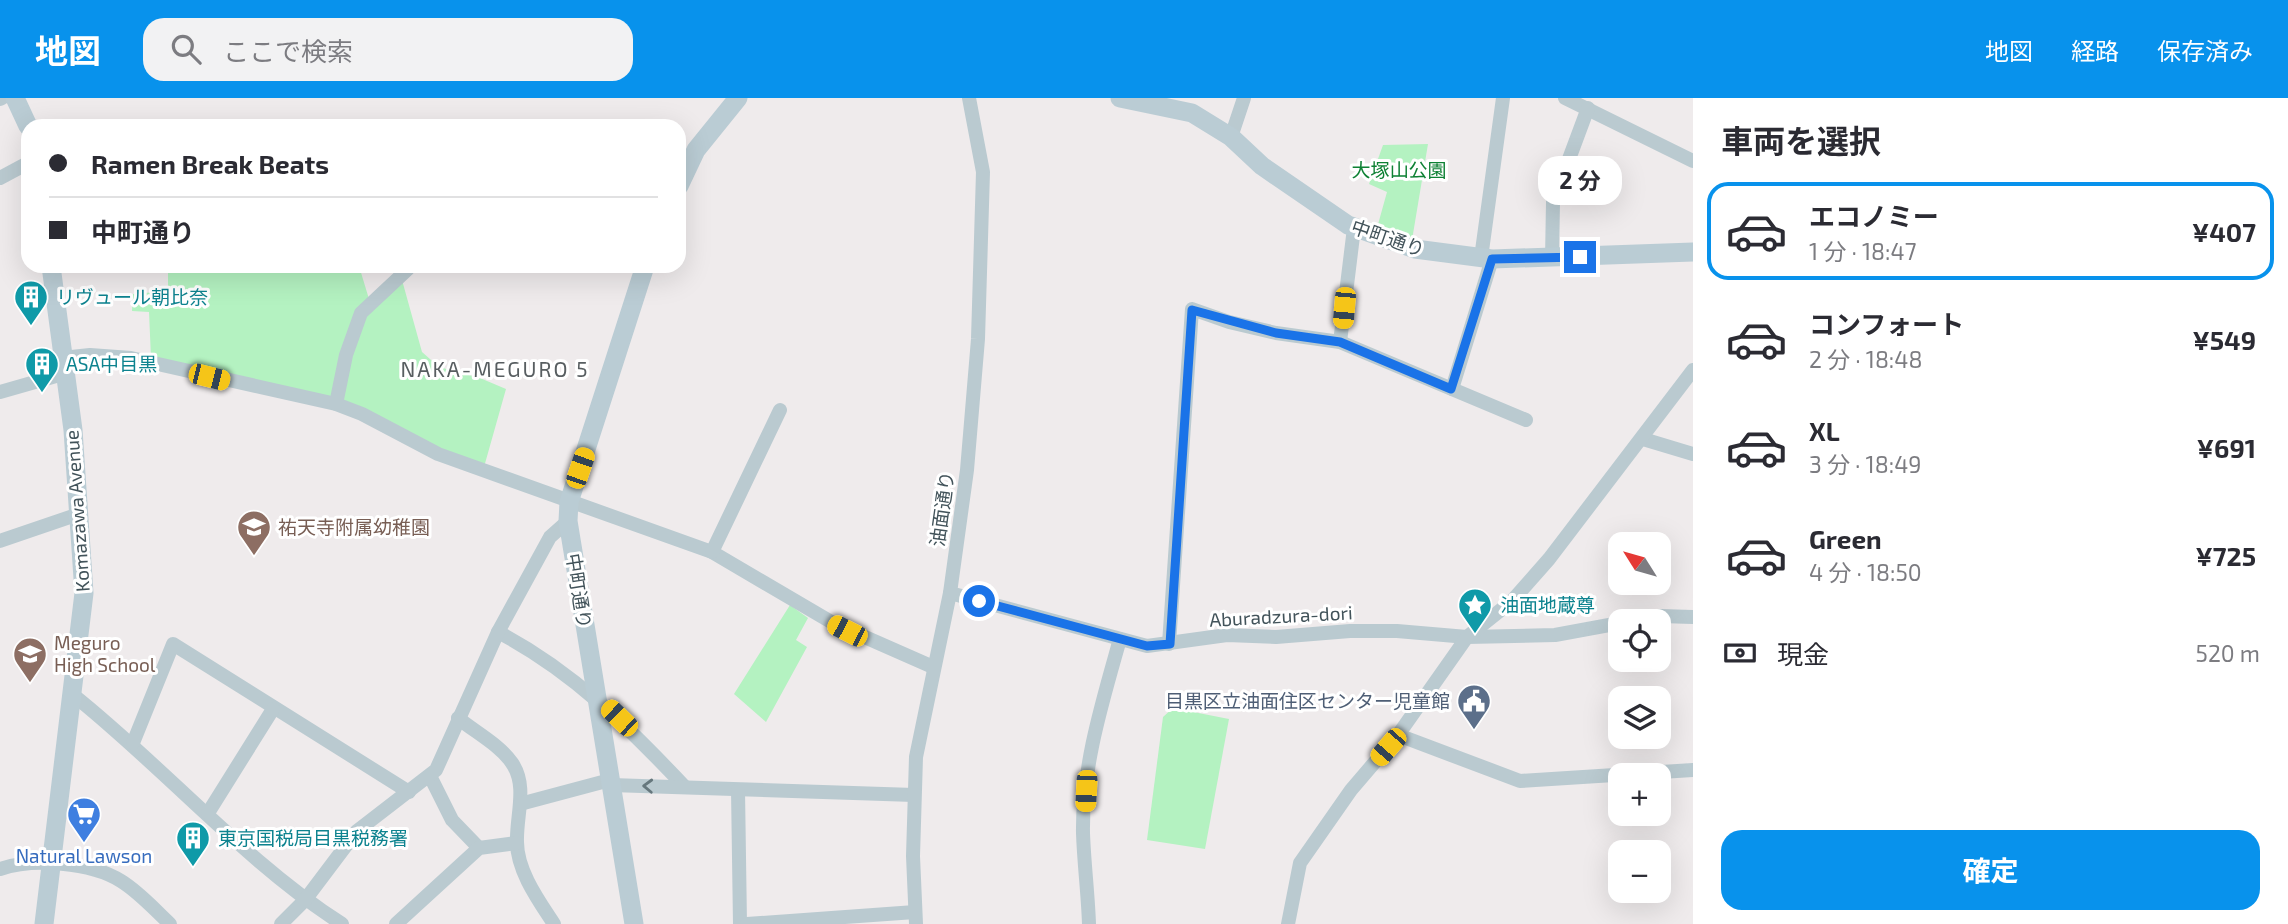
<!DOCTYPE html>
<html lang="ja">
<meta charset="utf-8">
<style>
:root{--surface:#fff;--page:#f2f2f3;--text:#2b2b33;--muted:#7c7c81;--line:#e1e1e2;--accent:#0892ec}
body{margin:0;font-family:"Exo 2","Noto Sans JP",sans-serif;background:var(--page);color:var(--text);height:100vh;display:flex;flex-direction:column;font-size:26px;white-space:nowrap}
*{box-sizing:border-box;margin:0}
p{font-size:23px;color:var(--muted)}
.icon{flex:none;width:38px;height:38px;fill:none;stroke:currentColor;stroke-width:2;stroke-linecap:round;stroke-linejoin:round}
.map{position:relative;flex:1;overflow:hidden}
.sheet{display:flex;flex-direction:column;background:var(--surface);width:595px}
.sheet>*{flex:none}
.banner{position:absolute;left:21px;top:21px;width:665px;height:154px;border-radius:21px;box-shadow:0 7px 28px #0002;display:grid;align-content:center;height:154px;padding:0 28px;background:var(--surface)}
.needle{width:46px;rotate:307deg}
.tools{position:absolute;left:1608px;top:434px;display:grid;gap:14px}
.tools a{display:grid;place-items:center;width:63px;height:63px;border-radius:14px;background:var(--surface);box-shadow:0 7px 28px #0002;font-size:35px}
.end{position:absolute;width:32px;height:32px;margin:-16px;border:9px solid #1a73e8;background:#fff;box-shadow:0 0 0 4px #fff}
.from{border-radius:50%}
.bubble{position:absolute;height:49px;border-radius:21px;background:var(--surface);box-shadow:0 7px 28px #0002;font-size:23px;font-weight:700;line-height:49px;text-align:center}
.car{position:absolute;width:21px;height:42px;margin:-21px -10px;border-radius:9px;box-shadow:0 0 5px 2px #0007;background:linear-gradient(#f5c518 24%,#345 0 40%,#f5c518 0 76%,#345 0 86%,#f5c518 0)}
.banner b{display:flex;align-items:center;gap:24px;height:66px;font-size:26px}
.banner b+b{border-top:2px solid var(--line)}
.banner i{width:18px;height:18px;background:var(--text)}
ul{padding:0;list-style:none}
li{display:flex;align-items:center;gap:21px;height:98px;margin:0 14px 10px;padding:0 14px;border:4px solid transparent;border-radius:21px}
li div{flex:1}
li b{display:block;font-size:26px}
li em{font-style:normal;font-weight:700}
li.current{border-color:var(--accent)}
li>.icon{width:63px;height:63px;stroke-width:1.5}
h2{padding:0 28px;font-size:32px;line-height:84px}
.pay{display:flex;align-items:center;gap:18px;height:77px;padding:0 28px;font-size:26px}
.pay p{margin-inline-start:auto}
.cta{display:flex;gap:14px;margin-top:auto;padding:14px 28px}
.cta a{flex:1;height:80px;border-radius:21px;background:var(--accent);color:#fff;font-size:28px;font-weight:700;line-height:80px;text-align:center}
header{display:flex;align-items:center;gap:42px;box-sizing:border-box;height:98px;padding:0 35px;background:var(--accent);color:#fff}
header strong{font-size:33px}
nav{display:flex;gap:38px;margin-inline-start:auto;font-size:24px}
.search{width:490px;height:63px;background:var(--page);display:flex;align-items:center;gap:18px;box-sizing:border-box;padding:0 24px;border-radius:21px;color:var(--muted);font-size:26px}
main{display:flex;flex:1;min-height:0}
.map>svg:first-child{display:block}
.green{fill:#b4f2c1}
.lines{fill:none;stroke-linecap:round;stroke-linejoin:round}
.street{stroke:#bacad0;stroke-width:14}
.secondary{stroke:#baccd4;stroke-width:19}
.oneway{stroke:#66777d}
.route{stroke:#1a73e8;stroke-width:9}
.labels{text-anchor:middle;stroke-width:6;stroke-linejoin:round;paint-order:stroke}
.park-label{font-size:19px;fill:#0e8134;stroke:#fff}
.street-label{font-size:19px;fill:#42535a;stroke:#fff}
.culture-label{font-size:19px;fill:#0d838f;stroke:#fff;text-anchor:start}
.education-label{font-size:19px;fill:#785e54;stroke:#fff;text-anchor:start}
.service-label{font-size:19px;fill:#4e5e75;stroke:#fff;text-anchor:end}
.shop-label{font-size:19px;fill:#366cbe;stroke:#fff}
.neighbourhood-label{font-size:21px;letter-spacing:2px;fill:#585e61;stroke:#fff}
</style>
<header>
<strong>地図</strong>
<div class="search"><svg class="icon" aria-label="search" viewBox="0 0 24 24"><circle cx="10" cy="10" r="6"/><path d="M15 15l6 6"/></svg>ここで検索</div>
<nav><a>地図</a><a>経路</a><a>保存済み</a></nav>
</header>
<main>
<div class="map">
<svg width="1693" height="826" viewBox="0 0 1693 826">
<rect width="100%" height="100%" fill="#efebec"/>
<!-- green -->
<g class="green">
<polygon points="1428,46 1412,142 1377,130 1387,94 1369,86 1383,47"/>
<polygon points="168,168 359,168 369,201 333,297 328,299 151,260 149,214 132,213 133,196 168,193"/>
<polygon points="402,182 422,254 439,269 480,280 506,291 484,369 429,348 345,305 342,299 350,256 365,217"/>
<polygon points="790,507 808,520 796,542 807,549 766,624 734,596"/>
<polygon points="1173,610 1229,621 1205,751 1147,742 1163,619"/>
</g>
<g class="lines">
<!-- street -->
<g class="street">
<polyline points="1565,0 1693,63"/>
<polyline points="0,1 2,0"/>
<polyline points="1231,39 1244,0"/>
<polyline points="0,80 28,65"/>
<polyline points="1481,160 1503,0"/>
<polyline points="1552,161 1553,104 1588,10"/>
<polyline points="1340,244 1354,130"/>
<polyline points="62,260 90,257 131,260 336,306 362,316 438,356 712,454 833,525 933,569"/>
<polyline points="1452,291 1492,161"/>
<polyline points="0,294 63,276"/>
<polyline points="336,306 346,257 361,215 408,171"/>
<polyline points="1643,341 1693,356"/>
<polyline points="0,443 79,416"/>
<polyline points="712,454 780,312"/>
<polyline points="950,495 1147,548 1227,537 1276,539 1350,533 1397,533 1467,539 1555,537 1620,525"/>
<polyline points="1630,523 1660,518 1693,519"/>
<path d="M498 534C573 573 628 629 685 689"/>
<polyline points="1169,546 1192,211 1229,224 1276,235 1340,244 1526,322"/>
<path d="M72 596C164 669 243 762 342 826"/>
<path d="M458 620C475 634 500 647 512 665 528 688 516 718 517 744 517 773 539 803 554 826"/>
<polyline points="1398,637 1520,683 1693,672"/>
<polyline points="133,645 173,546 409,694"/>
<polyline points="430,678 452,722 479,750"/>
<polyline points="611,687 914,697"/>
<polyline points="738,692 740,826"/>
<polyline points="520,706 610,682"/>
<polyline points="208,715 273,611"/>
<path d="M0 771C33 760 91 764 121 783 139 794 154 811 170 826"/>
<polyline points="281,826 305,802 357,733 436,672 498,534 550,439 568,423"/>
<polyline points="396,826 479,750 517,745"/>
<polyline points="747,826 915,814"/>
<polyline points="916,826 913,758 916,659 950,495 967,372 978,241 983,74 969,0"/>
<path d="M1089 826C1088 796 1084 765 1083 735 1082 669 1102 605 1120 541"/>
<polyline points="1288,826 1300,765 1351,692 1398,637 1467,539 1512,503 1549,461 1693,272"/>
</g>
<!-- secondary -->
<g class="secondary">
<polyline points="15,0 28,28"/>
<polyline points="1120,0 1192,15 1231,39 1262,68 1348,127 1415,151 1492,161 1693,154"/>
<polyline points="679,88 696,52 738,0"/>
<polyline points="44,826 84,495 73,332 51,168"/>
<polyline points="634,826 568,423 569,404 645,168"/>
</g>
</g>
<!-- one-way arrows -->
<defs><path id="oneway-chevron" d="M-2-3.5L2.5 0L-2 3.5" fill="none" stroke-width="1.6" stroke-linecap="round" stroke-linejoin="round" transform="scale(1.75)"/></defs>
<use class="oneway" href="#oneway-chevron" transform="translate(648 688) rotate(-178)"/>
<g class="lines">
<!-- route -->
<polyline class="route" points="979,503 1147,548 1170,546 1192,212 1276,235 1340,244 1451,291 1492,161 1580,159"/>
</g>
<!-- icons -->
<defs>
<g id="building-pin" transform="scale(1.75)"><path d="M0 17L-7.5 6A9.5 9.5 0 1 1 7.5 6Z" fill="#0f9aa8" stroke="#fff"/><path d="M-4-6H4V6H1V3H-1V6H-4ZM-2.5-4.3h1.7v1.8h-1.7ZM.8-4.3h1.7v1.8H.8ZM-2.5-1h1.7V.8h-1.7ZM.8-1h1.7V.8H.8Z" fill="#fff"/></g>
<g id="school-pin" transform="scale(1.75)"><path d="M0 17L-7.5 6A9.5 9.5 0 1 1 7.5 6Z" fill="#8d6e63" stroke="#fff"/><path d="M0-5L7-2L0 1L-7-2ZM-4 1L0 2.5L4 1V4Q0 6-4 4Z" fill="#fff"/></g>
<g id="sight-pin" transform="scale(1.75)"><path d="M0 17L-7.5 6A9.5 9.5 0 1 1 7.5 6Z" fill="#0f9aa8" stroke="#fff"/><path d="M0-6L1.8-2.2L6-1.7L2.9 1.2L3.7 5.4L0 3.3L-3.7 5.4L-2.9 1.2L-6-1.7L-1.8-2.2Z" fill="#fff"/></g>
<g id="civic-pin" transform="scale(1.75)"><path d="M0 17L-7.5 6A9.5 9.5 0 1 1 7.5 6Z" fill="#5c6f8a" stroke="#fff"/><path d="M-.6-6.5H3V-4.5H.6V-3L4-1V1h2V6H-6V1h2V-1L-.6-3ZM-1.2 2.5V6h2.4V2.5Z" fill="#fff"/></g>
<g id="supermarket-pin" transform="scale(1.75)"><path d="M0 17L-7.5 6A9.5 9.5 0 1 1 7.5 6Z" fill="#3f7fe0" stroke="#fff"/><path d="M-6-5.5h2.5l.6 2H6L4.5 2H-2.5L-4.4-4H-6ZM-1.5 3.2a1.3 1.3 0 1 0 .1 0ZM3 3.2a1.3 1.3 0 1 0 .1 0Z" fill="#fff"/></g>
</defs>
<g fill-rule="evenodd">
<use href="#building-pin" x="31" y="199"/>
<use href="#building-pin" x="42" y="266"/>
<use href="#school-pin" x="254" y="429"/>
<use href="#sight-pin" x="1475" y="507"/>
<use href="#school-pin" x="30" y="556"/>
<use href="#civic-pin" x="1474" y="603"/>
<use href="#supermarket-pin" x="84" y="716"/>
<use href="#building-pin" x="193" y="740"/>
</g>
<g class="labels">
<!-- park labels -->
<g class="park-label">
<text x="1399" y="79">大塚山公園</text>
</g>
<!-- street labels -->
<g class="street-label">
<text transform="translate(1388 140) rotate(19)" y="7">中町通り</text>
<text transform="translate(942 411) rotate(-82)" y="7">油面通り</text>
<text transform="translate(77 413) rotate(-94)" y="7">Komazawa Avenue</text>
<text transform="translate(579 493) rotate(81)" y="7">中町通り</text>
<text transform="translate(1281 518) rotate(-3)" y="7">Aburadzura-dori</text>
</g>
<!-- culture labels -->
<g class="culture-label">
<text x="56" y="206">リヴュール朝比奈</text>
<text x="66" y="273">ASA中目黒</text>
<text x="1500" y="514">油面地蔵尊</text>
<text x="218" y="747">東京国税局目黒税務署</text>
</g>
<!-- education labels -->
<g class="education-label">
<text x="278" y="436">祐天寺附属幼稚園</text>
<text x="54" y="552">Meguro<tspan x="54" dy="22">High School</tspan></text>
</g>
<!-- service labels -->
<g class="service-label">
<text x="1450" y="610">目黒区立油面住区センター児童館</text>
</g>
<!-- shop labels -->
<g class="shop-label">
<text x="84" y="765">Natural Lawson</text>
</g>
<!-- neighbourhood labels -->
<g class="neighbourhood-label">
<text x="495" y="279">NAKA-MEGURO 5</text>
</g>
</g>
</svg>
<div class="tools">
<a><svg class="needle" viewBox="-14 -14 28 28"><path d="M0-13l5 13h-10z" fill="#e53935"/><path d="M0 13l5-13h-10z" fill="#7c7c81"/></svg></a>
<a><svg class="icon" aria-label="locate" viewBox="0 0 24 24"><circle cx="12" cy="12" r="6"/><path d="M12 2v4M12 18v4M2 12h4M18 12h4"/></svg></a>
<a><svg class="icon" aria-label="layers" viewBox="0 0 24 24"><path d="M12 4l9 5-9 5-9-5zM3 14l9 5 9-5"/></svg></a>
<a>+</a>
<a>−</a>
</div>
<i class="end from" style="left:979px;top:503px"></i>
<i class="end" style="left:1580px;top:159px"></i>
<div class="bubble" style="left:1538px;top:58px;width:84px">2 分</div>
<i class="car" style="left:1344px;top:210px;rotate:185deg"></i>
<i class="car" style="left:209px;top:279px;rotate:104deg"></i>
<i class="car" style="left:580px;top:370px;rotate:19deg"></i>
<i class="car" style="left:847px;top:533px;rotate:297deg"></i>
<i class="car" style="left:619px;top:620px;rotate:314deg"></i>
<i class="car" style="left:1388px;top:649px;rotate:221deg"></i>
<i class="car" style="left:1086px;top:693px;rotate:183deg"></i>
<div class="banner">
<b><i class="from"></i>Ramen Break Beats</b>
<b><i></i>中町通り</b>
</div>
</div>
<section class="sheet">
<h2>車両を選択</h2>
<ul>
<li class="current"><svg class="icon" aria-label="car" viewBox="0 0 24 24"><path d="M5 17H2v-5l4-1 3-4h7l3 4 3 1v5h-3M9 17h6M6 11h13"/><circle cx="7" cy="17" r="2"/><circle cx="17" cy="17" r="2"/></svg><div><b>エコノミー</b><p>1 分 · 18:47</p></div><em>¥407</em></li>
<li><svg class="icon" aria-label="car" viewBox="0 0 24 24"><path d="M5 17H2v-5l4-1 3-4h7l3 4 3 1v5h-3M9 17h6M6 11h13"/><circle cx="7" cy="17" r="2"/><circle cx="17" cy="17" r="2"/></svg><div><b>コンフォート</b><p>2 分 · 18:48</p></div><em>¥549</em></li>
<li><svg class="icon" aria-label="car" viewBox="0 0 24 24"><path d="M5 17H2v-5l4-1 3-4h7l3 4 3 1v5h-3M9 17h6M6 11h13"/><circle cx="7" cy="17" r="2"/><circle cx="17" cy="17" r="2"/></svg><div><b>XL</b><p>3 分 · 18:49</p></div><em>¥691</em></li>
<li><svg class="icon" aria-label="car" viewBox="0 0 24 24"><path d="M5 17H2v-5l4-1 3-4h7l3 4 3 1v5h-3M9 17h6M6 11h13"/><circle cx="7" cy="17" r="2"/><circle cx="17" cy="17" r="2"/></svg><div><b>Green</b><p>4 分 · 18:50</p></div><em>¥725</em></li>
</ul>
<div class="pay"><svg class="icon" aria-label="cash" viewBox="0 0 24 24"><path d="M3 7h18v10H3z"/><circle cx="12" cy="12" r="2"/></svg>現金<p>520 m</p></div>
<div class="cta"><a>確定</a></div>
</section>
</main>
